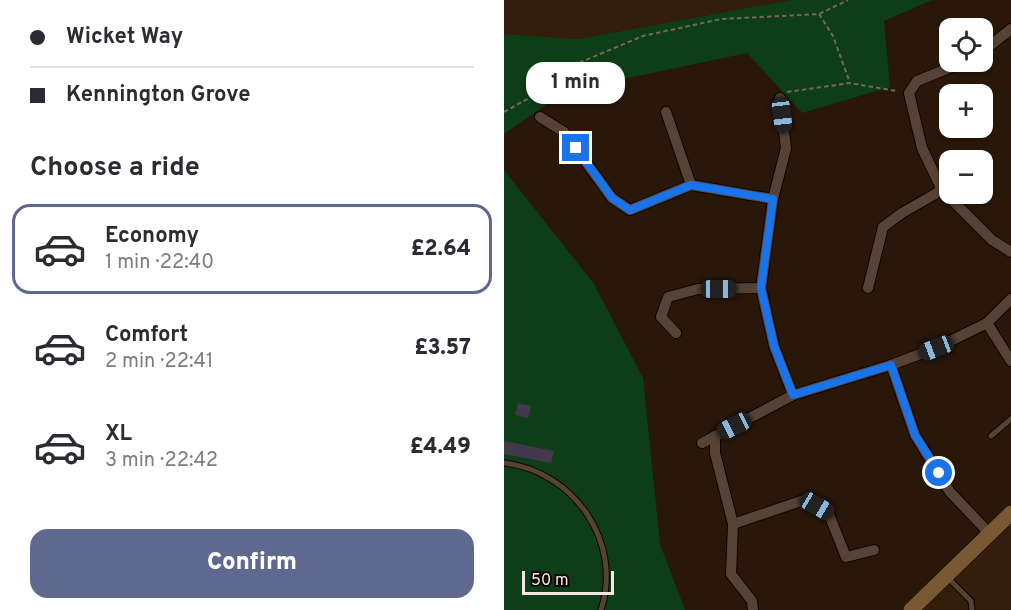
<!DOCTYPE html>
<meta charset="utf-8">
<style>
:root{--surface:#fff;--page:#f2f2f3;--text:#2b2b33;--muted:#7c7c81;--line:#e1e1e2;--accent:#5f688e}
body{margin:0;font-family:Overpass,sans-serif;background:var(--page);color:var(--text);height:100vh;display:flex;flex-direction:column;font-size:22px;white-space:nowrap}
*{box-sizing:border-box;margin:0}
p{font-size:20px;color:var(--muted)}
.icon{flex:none;width:33px;height:33px;fill:none;stroke:currentColor;stroke-width:2;stroke-linecap:round;stroke-linejoin:round}
.map{position:relative;flex:1;overflow:hidden}
.drawer{display:flex;flex-direction:column;background:var(--surface);width:504px}
.drawer>*{flex:none}
.top-card{display:grid;align-content:center;height:132px;padding:0 30px;background:var(--surface)}
.buttons{position:absolute;left:435px;top:18px;display:grid;gap:12px}
.buttons a{display:grid;place-items:center;width:54px;height:54px;border-radius:12px;background:var(--surface);box-shadow:0 2px 4px #0004;font-size:30px}
.scale{position:absolute;left:18px;bottom:15px;width:92px;box-sizing:border-box;padding-left:6px;border:3px solid #f4e7de;border-top:0;font-size:16px;line-height:21px;white-space:nowrap;color:#f4e7de;-webkit-text-stroke:4px #0c0502;paint-order:stroke}
.end{position:absolute;width:27px;height:27px;margin:-14px;border:8px solid #1a73e8;background:#fff;box-shadow:0 0 0 3px #fff}
.from{border-radius:50%}
.bubble{position:absolute;height:42px;border-radius:18px;background:var(--surface);box-shadow:0 2px 4px #0004;font-size:20px;font-weight:800;line-height:42px;text-align:center}
.car{position:absolute;width:18px;height:36px;margin:-18px -9px;border-radius:8px;box-shadow:0 0 4px 2px #0007;background:linear-gradient(#222 24%,#8ab4d8 0 40%,#222 0 76%,#8ab4d8 0 86%,#222 0)}
.top-card b{display:flex;align-items:center;gap:21px;height:57px;font-size:22px}
.top-card b+b{border-top:2px solid var(--line)}
.top-card i{width:15px;height:15px;background:var(--text)}
ul{padding:0;list-style:none}
li{display:flex;align-items:center;gap:18px;height:90px;margin:0 12px 9px;padding:0 18px;border:3px solid transparent;border-radius:18px}
li div{flex:1}
li b{display:block;font-size:22px}
li em{font-style:normal;font-weight:800}
li.current{border-color:var(--accent)}
li>.icon{width:54px;height:54px;stroke-width:1.5}
h2{padding:0 30px;font-size:27px;line-height:72px}
.primary-button{display:flex;gap:12px;margin-top:auto;padding:12px 30px}
.primary-button a{flex:1;height:69px;border-radius:18px;background:var(--accent);color:#fff;font-size:24px;font-weight:800;line-height:69px;text-align:center}
main{display:flex;flex:1;min-height:0}
.map>svg:first-child{display:block}
.built{fill:#341d0b}
.green{fill:#0d3e17}
.building{fill:#44384c}
.lines{fill:none;stroke-linecap:round;stroke-linejoin:round}
.service-casing{stroke:#100300;stroke-width:7}
.minor-casing{stroke:#100300;stroke-width:12}
.secondary-casing{stroke:#100300;stroke-width:16}
.path{stroke:#77675c;stroke-width:2;stroke-dasharray:4.5 3;stroke-linecap:butt}
.service{stroke:#574335;stroke-width:5}
.minor{stroke:#574335;stroke-width:10}
.secondary{stroke:#795933;stroke-width:15}
.route{stroke:#1a73e8;stroke-width:8}
</style>
<main>
<section class="drawer">
<div class="top-card">
<b><i class="from"></i>Wicket Way</b>
<b><i></i>Kennington Grove</b>
</div>
<h2>Choose a ride</h2>
<ul>
<li class="current"><svg class="icon" aria-label="car" viewBox="0 0 24 24"><path d="M5 17H2v-5l4-1 3-4h7l3 4 3 1v5h-3M9 17h6M6 11h13"/><circle cx="7" cy="17" r="2"/><circle cx="17" cy="17" r="2"/></svg><div><b>Economy</b><p>1 min · 22:40</p></div><em>£2.64</em></li>
<li><svg class="icon" aria-label="car" viewBox="0 0 24 24"><path d="M5 17H2v-5l4-1 3-4h7l3 4 3 1v5h-3M9 17h6M6 11h13"/><circle cx="7" cy="17" r="2"/><circle cx="17" cy="17" r="2"/></svg><div><b>Comfort</b><p>2 min · 22:41</p></div><em>£3.57</em></li>
<li><svg class="icon" aria-label="car" viewBox="0 0 24 24"><path d="M5 17H2v-5l4-1 3-4h7l3 4 3 1v5h-3M9 17h6M6 11h13"/><circle cx="7" cy="17" r="2"/><circle cx="17" cy="17" r="2"/></svg><div><b>XL</b><p>3 min · 22:42</p></div><em>£4.49</em></li>
</ul>
<div class="primary-button"><a>Confirm</a></div>
</section>
<div class="map">
<svg width="507" height="610" viewBox="0 0 507 610">
<rect width="100%" height="100%" fill="#29170a"/>
<!-- built -->
<g class="built">
<polygon points="0,0 287,0 74,39 0,34"/>
<polygon points="507,513 507,610 407,610"/>
</g>
<!-- green -->
<g class="green">
<polygon points="287,0 428,0 380,21 386,87 298,113 243,53 62,91 0,134 0,34 74,39"/>
<polygon points="0,170 90,284 139,378 156,544 181,610 0,610"/>
</g>
<!-- building -->
<g class="building">
<polygon points="14,403 27,406 24,418 11,415"/>
<polygon points="0,441 50,451 47,463 0,454"/>
</g>
<g class="lines">
<!-- service casing -->
<g class="service-casing">
<g id="service">
<polyline points="487,436 507,419"/>
<path d="M0 463C70 471 119 542 97 610"/>
<polyline points="443,577 467,601 468,610"/>
</g>
</g>
<!-- minor casing -->
<g class="minor-casing">
<g id="minor">
<polyline points="478,52 507,29"/>
<polyline points="460,62 413,81 405,93 418,148 438,190 488,240 507,252"/>
<polyline points="276,98 282,148 269,199 257,288 270,346 289,395"/>
<polyline points="162,112 187,185"/>
<polyline points="36,117 60,132 108,198 126,210 187,185 269,199"/>
<polyline points="364,288 379,227 398,213 438,190"/>
<polyline points="483,323 507,361"/>
<polyline points="172,333 157,317 164,297 194,289 257,288"/>
<polyline points="387,365 411,435 446,492 486,534"/>
<polyline points="211,436 211,453 229,524 227,574 248,601 249,610"/>
<polyline points="198,443 289,395 387,365 432,348 483,323 507,299"/>
<polyline points="229,524 303,499 324,512 342,557 370,550"/>
</g>
</g>
<!-- secondary casing -->
<g class="secondary-casing">
<polyline id="secondary" points="407,610 507,513"/>
</g>
<!-- path -->
<g class="path">
<polyline points="315,14 329,36 346,83"/>
<polyline points="283,92 346,83 393,91"/>
<polyline points="0,112 25,98 77,62 139,36 217,19 315,14 344,0"/>
</g>
<!-- service -->
<use href="#service" class="service"/>
<!-- minor -->
<use href="#minor" class="minor"/>
<!-- secondary -->
<use href="#secondary" class="secondary"/>
</g>
<g class="lines">
<!-- route -->
<polyline class="route" points="72,148 108,198 126,210 187,185 269,199 257,288 270,346 289,395 387,365 411,435 435,473"/>
</g>
</svg>
<div class="buttons">
<a><svg class="icon" aria-label="locate" viewBox="0 0 24 24"><circle cx="12" cy="12" r="6"/><path d="M12 2v4M12 18v4M2 12h4M18 12h4"/></svg></a>
<a>+</a>
<a>−</a>
</div>
<div class="scale">50 m</div>
<i class="end from" style="left:435px;top:473px"></i>
<i class="end" style="left:72px;top:148px"></i>
<div class="bubble" style="left:22px;top:62px;width:99px">1 min</div>
<i class="car" style="left:278px;top:115px;rotate:173deg"></i>
<i class="car" style="left:215px;top:289px;rotate:90deg"></i>
<i class="car" style="left:432px;top:348px;rotate:249deg"></i>
<i class="car" style="left:230px;top:426px;rotate:243deg"></i>
<i class="car" style="left:313px;top:506px;rotate:120deg"></i>
</div>
</main>
